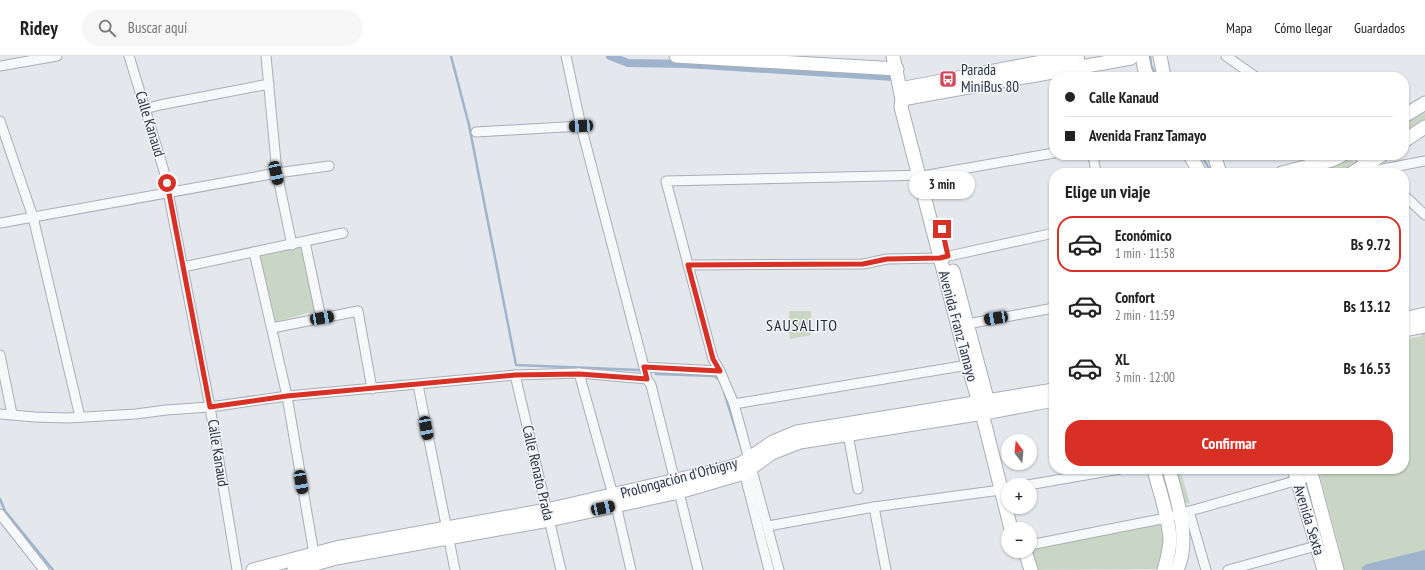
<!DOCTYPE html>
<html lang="es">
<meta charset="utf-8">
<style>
:root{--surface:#fff;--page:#f6f6f6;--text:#222;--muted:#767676;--line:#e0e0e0;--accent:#d93025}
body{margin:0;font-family:"PT Sans Narrow",sans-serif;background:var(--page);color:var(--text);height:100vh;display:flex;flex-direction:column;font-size:15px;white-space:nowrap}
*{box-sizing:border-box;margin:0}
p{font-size:13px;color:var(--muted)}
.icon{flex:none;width:22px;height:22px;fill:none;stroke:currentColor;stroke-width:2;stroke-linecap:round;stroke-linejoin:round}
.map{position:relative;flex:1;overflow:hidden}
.panel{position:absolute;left:1049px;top:112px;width:360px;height:306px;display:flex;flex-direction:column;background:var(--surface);border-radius:16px;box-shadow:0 1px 3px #0004}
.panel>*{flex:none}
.guide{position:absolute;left:1049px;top:16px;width:360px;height:88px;border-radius:16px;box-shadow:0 1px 3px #0004;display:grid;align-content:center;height:88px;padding:0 16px;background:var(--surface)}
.needle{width:26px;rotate:344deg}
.tools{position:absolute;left:1001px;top:378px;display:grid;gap:8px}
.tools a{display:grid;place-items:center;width:36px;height:36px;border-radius:50%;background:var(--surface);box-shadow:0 1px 3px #0004;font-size:20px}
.end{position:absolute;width:18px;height:18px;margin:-9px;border:5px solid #d93025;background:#fff;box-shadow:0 0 0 2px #fff}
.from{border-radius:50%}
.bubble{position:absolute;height:28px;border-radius:14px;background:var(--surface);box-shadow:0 1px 3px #0004;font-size:13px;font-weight:700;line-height:28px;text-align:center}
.car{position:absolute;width:12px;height:24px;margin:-12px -6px;border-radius:5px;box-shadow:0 0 3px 1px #0007;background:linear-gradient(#222 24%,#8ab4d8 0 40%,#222 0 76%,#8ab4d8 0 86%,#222 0)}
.guide b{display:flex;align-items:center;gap:14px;height:38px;font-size:15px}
.guide b+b{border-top:1px solid var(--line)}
.guide i{width:10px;height:10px;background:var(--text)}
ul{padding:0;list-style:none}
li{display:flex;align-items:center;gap:12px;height:56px;margin:0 8px 6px;padding:0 8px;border:2px solid transparent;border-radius:16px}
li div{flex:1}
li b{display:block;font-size:15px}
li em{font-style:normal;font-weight:700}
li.current{border-color:var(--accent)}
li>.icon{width:36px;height:36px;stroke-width:1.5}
h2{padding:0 16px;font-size:18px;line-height:48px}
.action{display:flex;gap:8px;margin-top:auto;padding:8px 16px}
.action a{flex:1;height:46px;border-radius:16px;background:var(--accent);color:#fff;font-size:16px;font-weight:700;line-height:46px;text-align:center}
header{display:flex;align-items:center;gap:24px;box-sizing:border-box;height:56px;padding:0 20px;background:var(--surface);border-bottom:1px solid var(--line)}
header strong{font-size:19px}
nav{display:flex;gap:22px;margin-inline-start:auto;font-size:14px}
.search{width:280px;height:36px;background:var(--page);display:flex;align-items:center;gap:10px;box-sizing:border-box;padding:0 14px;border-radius:16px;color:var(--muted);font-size:15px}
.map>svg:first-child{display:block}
.green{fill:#c9d6c5}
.water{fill:#9fb4cc}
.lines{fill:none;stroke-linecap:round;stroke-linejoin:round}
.stream{stroke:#9fb4cc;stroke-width:2.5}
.canal{stroke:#9fb4cc;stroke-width:8}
.street-casing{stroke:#a9aeb7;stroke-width:11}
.secondary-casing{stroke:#a9aeb7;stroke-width:15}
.street{stroke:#f7f8fa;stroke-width:9}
.secondary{stroke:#fff;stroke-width:13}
.route{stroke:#d93025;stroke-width:5}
.labels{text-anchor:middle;stroke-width:3;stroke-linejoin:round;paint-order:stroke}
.poi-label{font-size:15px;fill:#2b3445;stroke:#f4f6f9;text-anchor:start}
.street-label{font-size:15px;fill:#2b3445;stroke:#f4f6f9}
.neighbourhood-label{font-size:16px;letter-spacing:1px;fill:#1d2536;stroke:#f4f6f9}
</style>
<header>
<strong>Ridey</strong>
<div class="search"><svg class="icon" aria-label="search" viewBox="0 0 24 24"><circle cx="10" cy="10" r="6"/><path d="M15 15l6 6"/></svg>Buscar aquí</div>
<nav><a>Mapa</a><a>Cómo llegar</a><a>Guardados</a></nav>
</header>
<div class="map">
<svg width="1425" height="514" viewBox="0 0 1425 514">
<rect width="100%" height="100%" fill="#e4e7ec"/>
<!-- green -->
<g class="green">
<polygon points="1425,53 1425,65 1404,79 1404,66"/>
<polygon points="1349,102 1357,109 1342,117 1303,117 1332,110"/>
<polygon points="301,191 315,255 275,266 259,200"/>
<polygon points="789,255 811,255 811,279 790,283"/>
<polygon points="1425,276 1425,514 1344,514 1339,495 1340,494 1339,491 1318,413 1404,413 1404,284 1422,280 1422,277"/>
<polygon points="1175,413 1180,413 1190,448 1186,447 1183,445"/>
<path d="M1160 467 1164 470C1164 485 1162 498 1158 513L1034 514 1031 495 1033 492Z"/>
</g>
<!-- water -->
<polygon class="water" points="1425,494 1425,514 1362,514 1362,511 1367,508"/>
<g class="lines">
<!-- stream -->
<g class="stream">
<polyline points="451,0 469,69 516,309 639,314"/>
<polyline points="1150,0 1151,9 1156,21"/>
<polyline points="1201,99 1212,117"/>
<polyline points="656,318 714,320 720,324"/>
<polyline points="724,336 744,400"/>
<polyline points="0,443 5,455 53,514"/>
<polyline points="772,505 774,514"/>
</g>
<!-- canal -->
<polyline class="canal" points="610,0 628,7 686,8 894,21 892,15"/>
<!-- street casing -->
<g class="street-casing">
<g id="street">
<polyline points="129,0 164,115 210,351 237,514"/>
<polyline points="266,0 277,117 292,189"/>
<polyline points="566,0 581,70 644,311 647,323 651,329 675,425"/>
<polyline points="1079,0 1083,21"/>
<polyline points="1226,0 1256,21"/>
<polyline points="0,10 57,0"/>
<polyline points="145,53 160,49 269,28"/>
<polyline points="0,65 33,161 80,361"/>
<polyline points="476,76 581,70"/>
<polyline points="1093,99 1096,117"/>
<polyline points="1357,99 1372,110"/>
<polyline points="1378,114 1425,105"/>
<polyline points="1404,139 1425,159"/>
<polyline points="0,167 277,117 329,110"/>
<polyline points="305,186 321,262"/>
<polyline points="254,196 287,340 314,498"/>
<polyline points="688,209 863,208 887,203 940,202 1054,177"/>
<polyline points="183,211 343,177"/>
<polyline points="967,268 1054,252"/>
<polyline points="272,272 358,255 372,333"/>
<polyline points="0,299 12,358"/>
<polyline points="644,311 720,315"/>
<polyline points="579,317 613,439"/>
<polyline points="515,319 561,514"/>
<polyline points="418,329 455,514"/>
<polyline points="734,348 968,309"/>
<polyline points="0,358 35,361 68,362 136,358 166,354 210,351 287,340 515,319 579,317 647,323"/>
<polyline points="848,378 858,433"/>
<polyline points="743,412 769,514"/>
<polyline points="1028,429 1120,413"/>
<polyline points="679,436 698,514"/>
<polyline points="616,449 631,514"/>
<polyline points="874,451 886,514"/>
<polyline points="1189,455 1206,514"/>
<polyline points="0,458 44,514"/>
<polyline points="768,470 874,451 1008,433"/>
<polyline points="1030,489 1166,462 1312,420"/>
<polyline points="779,514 734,348 720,315 713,303 666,125 928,119 1054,97"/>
<polyline points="1228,514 1316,490"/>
</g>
</g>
<!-- secondary casing -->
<g class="secondary-casing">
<g id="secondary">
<polyline points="676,0 897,13"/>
<polyline points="893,0 902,43 901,51 968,309 982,357 1011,473"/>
<polyline points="1142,0 1145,15 1148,21"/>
<polyline points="1160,0 1164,21"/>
<polyline points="900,33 1073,0"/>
<polyline points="902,43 1131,2 1132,0"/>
<polyline points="1404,60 1425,47"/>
<polyline points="1404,85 1425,71"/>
<polyline points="1190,99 1200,117"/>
<polyline points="1214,99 1220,117"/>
<polyline points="1282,117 1332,104 1342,99"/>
<polyline points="1352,117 1382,99"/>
<polyline points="953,215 990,354"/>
<polyline points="1404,263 1425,258"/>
<polyline points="1404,274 1425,270"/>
<path d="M1154 413C1159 435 1170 463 1170 486 1169 496 1167 505 1164 514"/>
<path d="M1169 413C1177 443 1191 484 1177 514"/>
<polyline points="1294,413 1324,514"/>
<polyline points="1310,413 1337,514"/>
<polyline points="1025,495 1031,514"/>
<polyline points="253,514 336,492 547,454 728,412 742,407 773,386 797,376 1054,334"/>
<polyline points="294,514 336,502 549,464 679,436 744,417 772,397 800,386 990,356 1054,344"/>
</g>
</g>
<!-- street -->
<use href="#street" class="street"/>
<!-- secondary -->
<use href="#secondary" class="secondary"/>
</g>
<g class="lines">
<!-- route -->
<polyline class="route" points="167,127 210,351 287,340 515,319 579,318 647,323 644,311 720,315 713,303 688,209 863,208 887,203 940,202 948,200 942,173"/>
</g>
<!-- icons -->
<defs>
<g id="bus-square" transform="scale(0.9)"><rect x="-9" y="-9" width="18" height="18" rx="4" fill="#d1495b" stroke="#f4f6f9"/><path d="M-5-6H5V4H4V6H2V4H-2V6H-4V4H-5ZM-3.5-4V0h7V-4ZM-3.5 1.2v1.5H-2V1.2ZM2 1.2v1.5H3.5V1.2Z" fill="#fff"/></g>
</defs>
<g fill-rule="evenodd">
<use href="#bus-square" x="948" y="23"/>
</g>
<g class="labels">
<!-- poi labels -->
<g class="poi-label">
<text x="961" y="19">Parada<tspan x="961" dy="17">MiniBus 80</tspan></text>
</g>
<!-- street labels -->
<g class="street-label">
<text transform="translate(150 68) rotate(73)" y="5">Calle Kanaud</text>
<text transform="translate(958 270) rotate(75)" y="5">Avenida Franz Tamayo</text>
<text transform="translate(218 397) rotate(81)" y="5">Calle Kanaud</text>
<text transform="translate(538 417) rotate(77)" y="5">Calle Renato Prada</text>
<text transform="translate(679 422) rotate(-15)" y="5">Prolongación d'Orbigny</text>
<text transform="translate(1309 464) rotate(73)" y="5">Avenida Sexta</text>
</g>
<!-- neighbourhood labels -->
<g class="neighbourhood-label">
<text x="802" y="275">SAUSALITO</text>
</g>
</g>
</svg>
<div class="tools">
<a><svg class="needle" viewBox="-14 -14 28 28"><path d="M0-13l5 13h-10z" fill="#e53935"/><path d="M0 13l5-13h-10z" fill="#767676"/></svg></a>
<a>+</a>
<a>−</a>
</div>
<i class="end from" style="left:167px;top:127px"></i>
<i class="end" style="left:942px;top:173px"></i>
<div class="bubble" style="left:909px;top:115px;width:66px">3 min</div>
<i class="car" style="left:581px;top:70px;rotate:267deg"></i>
<i class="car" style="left:276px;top:117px;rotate:168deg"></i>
<i class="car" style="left:322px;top:262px;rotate:80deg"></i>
<i class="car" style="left:996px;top:262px;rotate:260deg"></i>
<i class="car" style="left:426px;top:372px;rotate:169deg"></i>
<i class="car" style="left:301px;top:426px;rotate:170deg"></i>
<i class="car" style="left:603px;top:452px;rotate:78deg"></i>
<div class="guide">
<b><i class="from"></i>Calle Kanaud</b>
<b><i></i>Avenida Franz Tamayo</b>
</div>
<section class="panel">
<h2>Elige un viaje</h2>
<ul>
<li class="current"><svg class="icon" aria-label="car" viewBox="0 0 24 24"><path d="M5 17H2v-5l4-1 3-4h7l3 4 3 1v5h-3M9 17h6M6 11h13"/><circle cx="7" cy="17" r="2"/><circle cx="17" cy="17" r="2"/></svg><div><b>Económico</b><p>1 min · 11:58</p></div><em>Bs 9.72</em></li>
<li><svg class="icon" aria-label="car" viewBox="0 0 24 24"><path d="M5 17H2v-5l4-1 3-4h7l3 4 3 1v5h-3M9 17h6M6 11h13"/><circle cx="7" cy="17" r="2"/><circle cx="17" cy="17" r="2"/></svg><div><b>Confort</b><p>2 min · 11:59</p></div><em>Bs 13.12</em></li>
<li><svg class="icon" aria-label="car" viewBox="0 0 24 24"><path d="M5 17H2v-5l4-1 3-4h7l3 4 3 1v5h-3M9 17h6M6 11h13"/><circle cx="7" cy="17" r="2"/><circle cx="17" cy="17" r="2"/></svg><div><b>XL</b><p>3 min · 12:00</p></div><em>Bs 16.53</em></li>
</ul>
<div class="action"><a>Confirmar</a></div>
</section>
</div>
